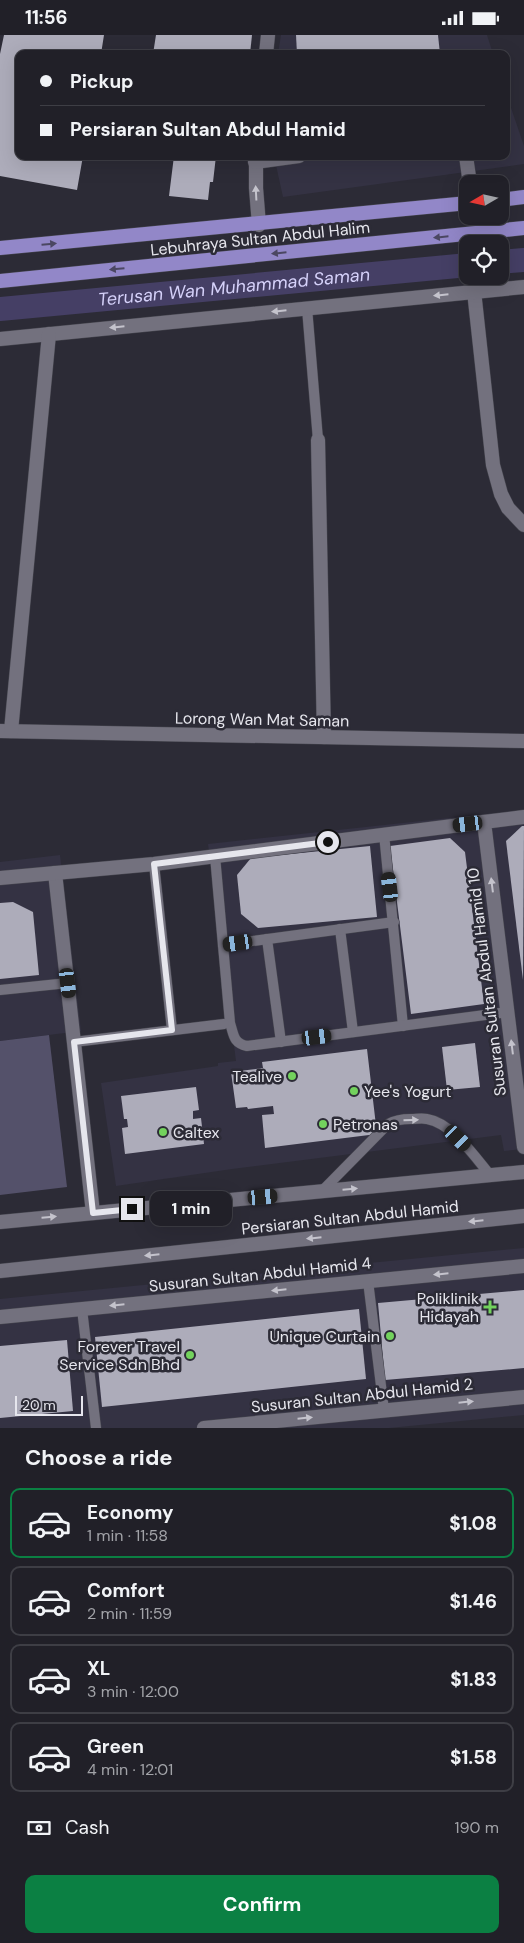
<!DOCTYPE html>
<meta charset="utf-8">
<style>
:root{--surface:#212028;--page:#292830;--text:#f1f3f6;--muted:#a2a3a8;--line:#3e3e45;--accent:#0b8043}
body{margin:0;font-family:"DM Sans",sans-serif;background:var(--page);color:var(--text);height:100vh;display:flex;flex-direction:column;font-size:19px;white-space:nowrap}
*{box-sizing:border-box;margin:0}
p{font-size:16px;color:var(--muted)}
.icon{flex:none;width:28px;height:28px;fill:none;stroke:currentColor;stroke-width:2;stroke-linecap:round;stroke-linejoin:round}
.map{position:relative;height:1393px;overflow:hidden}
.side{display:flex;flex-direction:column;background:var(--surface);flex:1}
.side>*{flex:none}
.banner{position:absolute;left:15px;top:15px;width:495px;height:110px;border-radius:10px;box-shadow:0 5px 20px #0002,0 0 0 1px var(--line);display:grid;align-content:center;height:110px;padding:0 25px;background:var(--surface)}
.needle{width:32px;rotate:261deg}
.buttons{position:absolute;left:459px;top:140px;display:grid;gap:10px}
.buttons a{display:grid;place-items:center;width:50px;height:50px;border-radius:10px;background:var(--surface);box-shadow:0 5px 20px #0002,0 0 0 1px var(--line);font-size:25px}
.scale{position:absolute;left:15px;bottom:12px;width:68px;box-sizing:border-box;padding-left:5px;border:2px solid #e6e6ed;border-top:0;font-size:14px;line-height:18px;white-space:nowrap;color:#e6e6ed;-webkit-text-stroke:4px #2c2b36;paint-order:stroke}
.end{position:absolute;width:22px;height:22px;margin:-11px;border:6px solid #e6e6ed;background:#111;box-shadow:0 0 0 2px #111}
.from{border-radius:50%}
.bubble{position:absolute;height:35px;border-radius:10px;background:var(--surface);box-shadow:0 5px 20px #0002,0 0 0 1px var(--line);font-size:16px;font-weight:700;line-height:35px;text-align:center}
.car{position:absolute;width:15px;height:30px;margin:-15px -8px;border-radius:6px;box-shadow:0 0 4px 1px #0007;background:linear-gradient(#222 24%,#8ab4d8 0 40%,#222 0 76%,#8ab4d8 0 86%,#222 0)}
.banner b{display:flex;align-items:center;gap:18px;height:48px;font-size:19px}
.banner b+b{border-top:1px solid var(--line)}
.banner i{width:12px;height:12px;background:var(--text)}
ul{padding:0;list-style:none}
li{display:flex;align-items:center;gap:15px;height:70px;margin:0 10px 8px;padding:0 15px;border:2px solid var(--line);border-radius:10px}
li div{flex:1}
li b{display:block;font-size:19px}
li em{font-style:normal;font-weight:700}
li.active{border-color:var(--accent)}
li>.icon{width:45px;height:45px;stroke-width:1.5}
h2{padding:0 25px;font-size:22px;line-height:60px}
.pay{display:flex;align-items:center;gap:12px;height:55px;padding:0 25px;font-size:19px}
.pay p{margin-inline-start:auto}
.action{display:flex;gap:10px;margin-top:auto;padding:10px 25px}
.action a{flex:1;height:58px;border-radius:10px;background:var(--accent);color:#fff;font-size:20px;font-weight:700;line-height:58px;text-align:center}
.status{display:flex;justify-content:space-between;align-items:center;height:35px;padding:0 25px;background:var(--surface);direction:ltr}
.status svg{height:14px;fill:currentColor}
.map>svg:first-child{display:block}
.built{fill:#343243}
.green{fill:#54516a}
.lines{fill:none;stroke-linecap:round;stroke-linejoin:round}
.canal{stroke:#453f65;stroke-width:24}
.building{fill:#adacba}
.service-casing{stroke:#46464f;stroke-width:11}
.minor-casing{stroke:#46464f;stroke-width:15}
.secondary-casing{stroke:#46464f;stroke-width:15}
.primary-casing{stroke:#46464f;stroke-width:15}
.service{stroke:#73717e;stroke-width:10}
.minor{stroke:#73717e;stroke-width:14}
.secondary{stroke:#73717e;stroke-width:14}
.primary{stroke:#9287c8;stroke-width:14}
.oneway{fill:#c4c3cc}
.oneway2{fill:#4b4762}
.route{stroke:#e6e6ed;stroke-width:6}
.poi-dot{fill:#73d25d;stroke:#2c2b36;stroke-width:2}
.labels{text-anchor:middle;stroke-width:5;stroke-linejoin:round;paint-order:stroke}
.street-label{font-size:16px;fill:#e6e6ed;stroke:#2c2b36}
.poi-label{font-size:16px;fill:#e6e6ed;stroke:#2c2b36;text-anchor:end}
.water-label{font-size:18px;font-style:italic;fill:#d5d1f9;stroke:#2c2b36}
</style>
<div class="status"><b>11:56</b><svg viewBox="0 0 49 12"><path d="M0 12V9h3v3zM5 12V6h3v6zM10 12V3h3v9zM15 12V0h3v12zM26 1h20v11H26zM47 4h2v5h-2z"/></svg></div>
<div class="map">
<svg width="524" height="1393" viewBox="0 0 524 1393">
<rect width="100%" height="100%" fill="#2c2b36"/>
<!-- built -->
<g class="built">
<polygon points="281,0 487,0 493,19 278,19"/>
<polygon points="506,58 524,111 524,129 283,162 274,121 506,121"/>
<polygon points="524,775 524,1114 504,1116 501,1100 232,1134 116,1151 101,1048 218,1031 218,1028 236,1026 208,809"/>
<polygon points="60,820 81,996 0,1006 0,827"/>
<polygon points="524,1213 524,1380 389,1393 0,1393 0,1264"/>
</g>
<!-- green -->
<polygon class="green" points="49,1000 67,1152 0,1160 0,1006"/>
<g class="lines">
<!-- canal -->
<g class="canal">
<polyline points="500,227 524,225"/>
<path id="s1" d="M0 274 468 230"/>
</g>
</g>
<!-- building -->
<g class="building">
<polygon points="4,0 104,0 101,19 19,19 19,121 83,121 77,155 0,141 0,19"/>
<polygon points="156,0 252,0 250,19 153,19"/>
<polygon points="296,0 438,0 440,19 297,19"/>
<polygon points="174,121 216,121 213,147 210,147 208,165 169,161"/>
<polygon points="522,791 524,791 523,945 506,806"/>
<polygon points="450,803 465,817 484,969 411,979 390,811"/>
<polygon points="370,811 377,882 258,893 241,879 237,840 251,823"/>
<polygon points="13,867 33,877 39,940 0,944 0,868"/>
<polygon points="475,1008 480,1052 447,1055 442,1012"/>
<polygon points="367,1014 377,1099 265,1113 262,1080 274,1079 273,1071 248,1074 247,1072 236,1073 231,1037 263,1033 262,1027"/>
<polygon points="196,1052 199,1075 193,1076 193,1084 201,1083 204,1109 125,1119 122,1093 128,1092 127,1084 124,1084 121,1061"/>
<polygon points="524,1255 524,1333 385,1345 378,1268"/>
<polygon points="359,1274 366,1344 102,1372 95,1302"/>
<polygon points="67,1305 73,1376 0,1383 0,1311"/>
</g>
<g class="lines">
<!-- service casing -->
<g class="service-casing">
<g id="service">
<polyline points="307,273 318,405"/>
<polyline points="384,799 403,991"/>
<path d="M215 821 230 988C234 1000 233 1008 247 1011L508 977"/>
<polyline points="154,829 172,995"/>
<polyline points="340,894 353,997"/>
<polyline points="267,904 281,1007"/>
<polyline points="223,910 394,887"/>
<polyline points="0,955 68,948"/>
<polyline points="74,1007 224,989"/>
<path d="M322 1156 388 1089C395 1085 403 1084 411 1084 416 1084 422 1083 427 1084 452 1088 475 1122 490 1140"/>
<polyline points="368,1246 384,1375"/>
<polyline points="82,1274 96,1393"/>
</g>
</g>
<!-- minor casing -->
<g class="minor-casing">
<g id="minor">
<polyline points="266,19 268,0"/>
<polyline points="256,121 256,153 259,190"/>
<polyline points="466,121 470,149"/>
<polyline points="255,127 299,121"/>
<polyline points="474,256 493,430 501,459 508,473 524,490"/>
<polyline points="0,304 524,252"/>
<polyline points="318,405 324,702"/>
<polyline points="0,696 524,706"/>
<polyline points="11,696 49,299"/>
<polyline points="524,782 484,787 524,1112"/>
<polyline points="55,838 93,1178"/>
<polyline points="0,843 154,829 484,787"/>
<polyline points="0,1282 524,1231"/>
<polyline points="204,1393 524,1362"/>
</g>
</g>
<!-- secondary casing -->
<g class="secondary-casing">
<g id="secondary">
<polyline points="0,1187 524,1137"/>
<polyline points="0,1236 524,1181"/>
</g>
</g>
<!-- primary casing -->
<g class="primary-casing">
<g id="primary">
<polyline points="500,165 524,162"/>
<polyline points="0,213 468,168"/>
<polyline points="0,246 524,193"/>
</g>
</g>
<!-- service -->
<use href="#service" class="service"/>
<!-- minor -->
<use href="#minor" class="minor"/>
<!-- secondary -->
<use href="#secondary" class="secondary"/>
<!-- primary -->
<use href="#primary" class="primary"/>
</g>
<!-- one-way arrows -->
<defs><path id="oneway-solid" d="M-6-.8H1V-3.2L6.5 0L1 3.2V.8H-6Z" transform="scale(1.25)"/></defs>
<g class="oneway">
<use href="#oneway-solid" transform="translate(256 158) rotate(-93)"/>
<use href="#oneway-solid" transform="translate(441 260) rotate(174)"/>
<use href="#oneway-solid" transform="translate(279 276) rotate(174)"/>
<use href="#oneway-solid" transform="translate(117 292) rotate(174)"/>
<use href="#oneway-solid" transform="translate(492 850) rotate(-97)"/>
<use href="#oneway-solid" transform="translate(512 1012) rotate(-97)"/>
<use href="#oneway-solid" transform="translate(411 1085) rotate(-2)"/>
<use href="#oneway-solid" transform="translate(350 1154) rotate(-5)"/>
<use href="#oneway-solid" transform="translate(49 1182) rotate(-5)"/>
<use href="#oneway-solid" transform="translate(476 1186) rotate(174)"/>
<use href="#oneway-solid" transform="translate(314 1203) rotate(174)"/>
<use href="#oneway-solid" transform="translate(152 1220) rotate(174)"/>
<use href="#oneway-solid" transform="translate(441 1239) rotate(174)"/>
<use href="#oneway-solid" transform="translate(279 1255) rotate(174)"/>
<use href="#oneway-solid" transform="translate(117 1270) rotate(174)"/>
<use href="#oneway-solid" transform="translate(466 1367) rotate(-6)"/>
<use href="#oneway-solid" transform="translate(305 1383) rotate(-6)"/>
</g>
<g class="oneway2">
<use href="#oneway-solid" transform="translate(441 202) rotate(174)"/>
<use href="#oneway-solid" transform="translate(49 209) rotate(-5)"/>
<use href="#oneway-solid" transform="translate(279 218) rotate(174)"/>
<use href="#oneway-solid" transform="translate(117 234) rotate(175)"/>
</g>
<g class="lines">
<!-- route -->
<polyline class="route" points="132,1174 93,1178 74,1007 172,995 154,829 328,807"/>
</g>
<!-- markers -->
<g class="poi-dot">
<circle cx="292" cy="1041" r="5"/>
<circle cx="354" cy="1056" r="5"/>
<circle cx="323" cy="1089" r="5"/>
<circle cx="163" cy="1097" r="5"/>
<path d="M487.5 1264.5h5v5h5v5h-5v5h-5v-5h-5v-5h5z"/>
<circle cx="390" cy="1301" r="5"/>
<circle cx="190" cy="1320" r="5"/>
</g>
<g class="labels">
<!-- street labels -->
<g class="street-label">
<text transform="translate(260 203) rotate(-6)" y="6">Lebuhraya Sultan Abdul Halim</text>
<text transform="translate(262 684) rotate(1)" y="6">Lorong Wan Mat Saman</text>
<text transform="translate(486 947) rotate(-97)" y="6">Susuran Sultan Abdul Hamid 10</text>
<text transform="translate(350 1182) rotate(-6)" y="6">Persiaran Sultan Abdul Hamid</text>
<text transform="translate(260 1239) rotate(-6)" y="6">Susuran Sultan Abdul Hamid 4</text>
<text transform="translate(362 1360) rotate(-6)" y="6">Susuran Sultan Abdul Hamid 2</text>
</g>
<!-- poi labels -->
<g class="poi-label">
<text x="282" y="1047">Tealive</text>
<text x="364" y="1062" text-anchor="start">Yee's Yogurt</text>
<text x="333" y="1095" text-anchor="start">Petronas</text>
<text x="173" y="1103" text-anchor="start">Caltex</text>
<text x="479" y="1269">Poliklinik<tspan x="479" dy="18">Hidayah</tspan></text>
<text x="380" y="1307">Unique Curtain</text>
<text x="180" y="1317">Forever Travel<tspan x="180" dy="18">Service Sdn Bhd</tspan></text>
</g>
<!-- water labels -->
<g class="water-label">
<text dy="6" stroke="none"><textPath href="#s1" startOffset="235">Terusan Wan Muhammad Saman</textPath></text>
</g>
</g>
</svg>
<div class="buttons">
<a><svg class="needle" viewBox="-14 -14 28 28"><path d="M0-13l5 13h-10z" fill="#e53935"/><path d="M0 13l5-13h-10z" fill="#a2a3a8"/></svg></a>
<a><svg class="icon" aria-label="locate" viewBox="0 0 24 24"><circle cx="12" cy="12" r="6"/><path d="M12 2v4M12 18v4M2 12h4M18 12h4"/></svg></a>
</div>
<div class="scale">20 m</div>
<i class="end from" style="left:328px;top:807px"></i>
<i class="end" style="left:132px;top:1174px"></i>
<div class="bubble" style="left:150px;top:1156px;width:82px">1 min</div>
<i class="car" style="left:468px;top:789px;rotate:263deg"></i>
<i class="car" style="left:390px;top:852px;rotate:353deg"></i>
<i class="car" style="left:238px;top:908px;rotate:262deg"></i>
<i class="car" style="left:68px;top:948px;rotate:173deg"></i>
<i class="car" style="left:317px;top:1002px;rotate:83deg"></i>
<i class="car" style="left:458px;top:1103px;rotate:134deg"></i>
<i class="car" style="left:263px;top:1162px;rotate:85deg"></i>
<div class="banner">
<b><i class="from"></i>Pickup</b>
<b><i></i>Persiaran Sultan Abdul Hamid</b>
</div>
</div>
<section class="side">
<h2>Choose a ride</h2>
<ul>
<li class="active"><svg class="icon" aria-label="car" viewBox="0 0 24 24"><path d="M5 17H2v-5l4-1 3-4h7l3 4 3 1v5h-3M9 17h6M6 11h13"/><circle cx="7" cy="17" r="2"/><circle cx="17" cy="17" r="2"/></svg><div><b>Economy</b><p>1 min · 11:58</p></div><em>$1.08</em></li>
<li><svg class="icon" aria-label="car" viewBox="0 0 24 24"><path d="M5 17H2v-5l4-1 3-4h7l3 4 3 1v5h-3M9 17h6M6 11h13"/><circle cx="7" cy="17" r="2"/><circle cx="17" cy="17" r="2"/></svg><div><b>Comfort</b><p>2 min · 11:59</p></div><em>$1.46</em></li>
<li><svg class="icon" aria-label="car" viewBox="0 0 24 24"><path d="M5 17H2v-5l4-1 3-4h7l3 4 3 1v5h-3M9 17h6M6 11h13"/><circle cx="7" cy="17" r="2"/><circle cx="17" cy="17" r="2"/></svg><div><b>XL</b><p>3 min · 12:00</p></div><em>$1.83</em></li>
<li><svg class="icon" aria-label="car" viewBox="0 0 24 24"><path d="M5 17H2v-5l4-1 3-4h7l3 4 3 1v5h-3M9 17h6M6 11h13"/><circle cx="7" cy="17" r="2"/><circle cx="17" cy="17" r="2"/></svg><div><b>Green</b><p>4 min · 12:01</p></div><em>$1.58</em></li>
</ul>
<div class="pay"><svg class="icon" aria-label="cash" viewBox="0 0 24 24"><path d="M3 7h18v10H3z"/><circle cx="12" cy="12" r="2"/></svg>Cash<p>190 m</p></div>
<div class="action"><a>Confirm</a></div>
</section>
